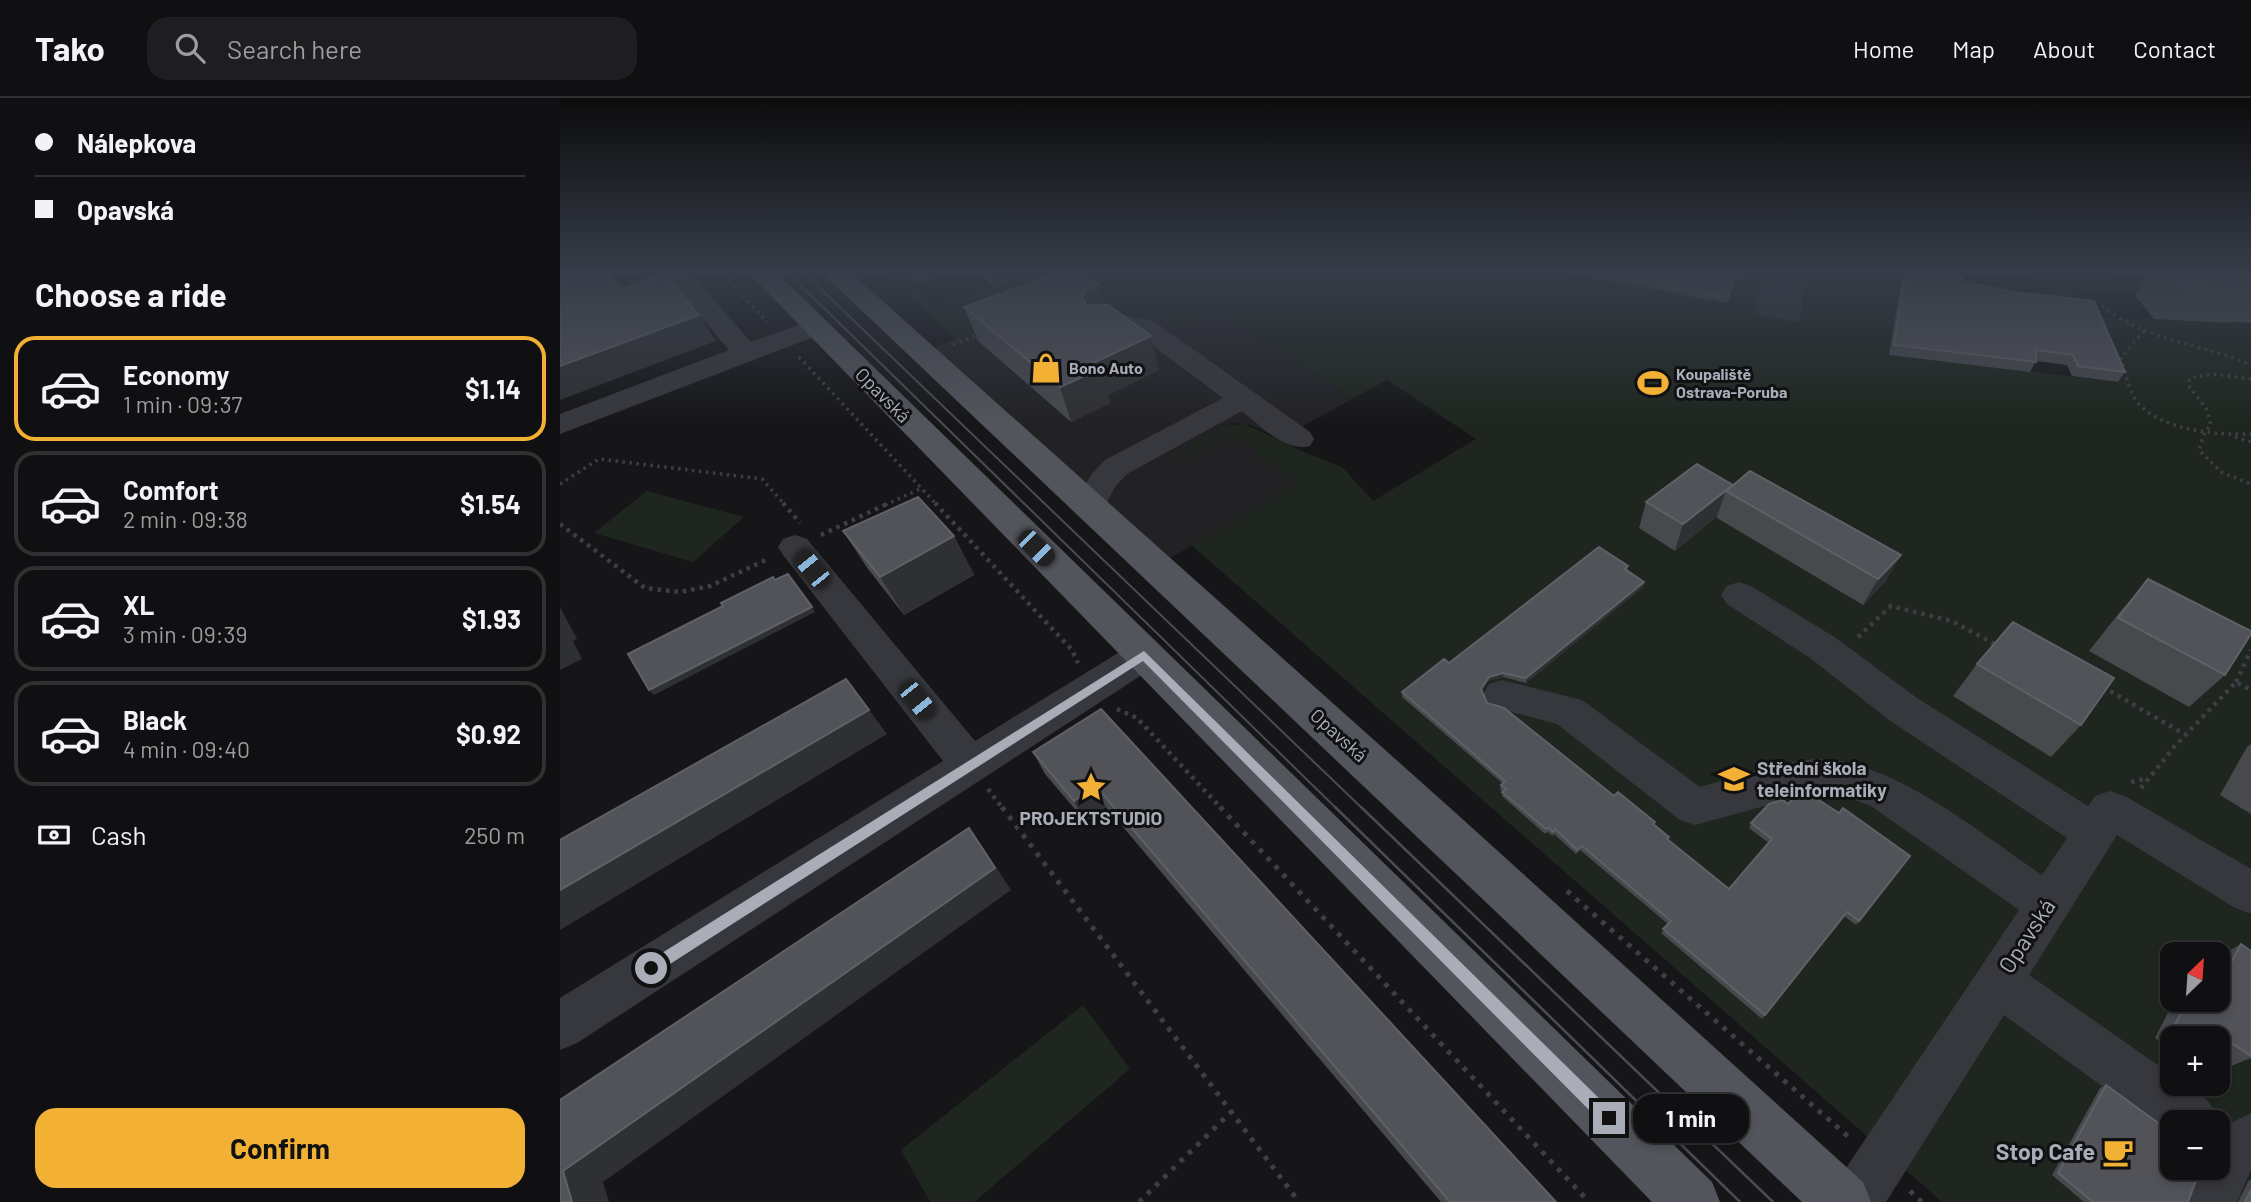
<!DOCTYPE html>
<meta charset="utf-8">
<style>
:root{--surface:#101012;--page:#1e1e20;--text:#f1f3f6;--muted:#9c9d9f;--line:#303032;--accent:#f2b134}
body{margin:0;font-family:Barlow,sans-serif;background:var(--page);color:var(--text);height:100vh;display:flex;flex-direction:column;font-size:26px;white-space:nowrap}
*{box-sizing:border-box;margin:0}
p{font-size:23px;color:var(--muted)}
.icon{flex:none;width:38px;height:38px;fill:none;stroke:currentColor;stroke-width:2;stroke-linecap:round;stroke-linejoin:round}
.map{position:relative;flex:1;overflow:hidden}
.panel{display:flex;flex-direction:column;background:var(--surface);width:560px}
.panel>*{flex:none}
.top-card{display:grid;align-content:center;height:154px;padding:0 35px;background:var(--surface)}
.needle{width:46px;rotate:25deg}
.fabs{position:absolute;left:1600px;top:844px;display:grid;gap:14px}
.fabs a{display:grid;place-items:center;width:70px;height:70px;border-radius:14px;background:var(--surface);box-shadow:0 4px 10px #0003,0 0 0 2px var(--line);font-size:35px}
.end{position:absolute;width:32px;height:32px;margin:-16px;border:9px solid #a8adb8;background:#111;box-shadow:0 0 0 4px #111}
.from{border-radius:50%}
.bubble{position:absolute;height:49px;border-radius:21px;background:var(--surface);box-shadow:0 4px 10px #0003,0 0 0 2px var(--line);font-size:23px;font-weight:700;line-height:49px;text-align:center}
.car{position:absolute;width:21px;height:42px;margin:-21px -10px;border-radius:9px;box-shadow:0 0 5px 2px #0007;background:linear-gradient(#222 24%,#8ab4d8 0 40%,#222 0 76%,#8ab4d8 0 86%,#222 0)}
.top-card b{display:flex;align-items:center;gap:24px;height:66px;font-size:26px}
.top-card b+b{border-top:2px solid var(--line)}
.top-card i{width:18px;height:18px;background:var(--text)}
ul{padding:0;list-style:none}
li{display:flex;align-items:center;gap:21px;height:105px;margin:0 14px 10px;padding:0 21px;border:4px solid var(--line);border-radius:21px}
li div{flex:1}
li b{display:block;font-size:26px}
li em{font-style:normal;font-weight:700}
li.current{border-color:var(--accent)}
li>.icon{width:63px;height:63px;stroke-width:1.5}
h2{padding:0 35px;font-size:32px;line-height:84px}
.pay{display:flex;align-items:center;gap:18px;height:77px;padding:0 35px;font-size:26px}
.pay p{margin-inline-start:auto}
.cta{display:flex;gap:14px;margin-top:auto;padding:14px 35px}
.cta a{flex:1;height:80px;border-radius:21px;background:var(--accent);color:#111;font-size:28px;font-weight:700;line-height:80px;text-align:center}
header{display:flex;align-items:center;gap:42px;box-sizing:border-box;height:98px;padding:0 35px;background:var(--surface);border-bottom:2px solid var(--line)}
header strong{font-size:33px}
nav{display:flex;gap:38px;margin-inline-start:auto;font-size:24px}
.search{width:490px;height:63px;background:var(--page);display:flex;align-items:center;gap:18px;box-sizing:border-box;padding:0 24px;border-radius:21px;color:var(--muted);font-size:26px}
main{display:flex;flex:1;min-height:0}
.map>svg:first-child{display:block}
.built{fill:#222225}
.green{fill:#1e261f;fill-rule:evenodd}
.water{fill:#2c353c}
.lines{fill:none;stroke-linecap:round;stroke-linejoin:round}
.path-far2{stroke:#3d3f44;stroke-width:3.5;stroke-dasharray:2.5 4.5;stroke-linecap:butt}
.path-far1{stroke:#3d3f44;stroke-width:4.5;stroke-dasharray:3.5 5;stroke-linecap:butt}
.path{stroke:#3d3f44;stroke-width:5;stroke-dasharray:4.5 7;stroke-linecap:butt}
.minor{fill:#37383d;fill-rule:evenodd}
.major{fill:#53555c;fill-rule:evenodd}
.tram-far1{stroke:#4a4c52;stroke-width:2}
.tram{stroke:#4a4c52;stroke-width:2.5}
.wall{fill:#47494d}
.shaded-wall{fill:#2f3033}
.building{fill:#525359;stroke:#5f6168;stroke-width:2}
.route{fill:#a8adb8}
.labels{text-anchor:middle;stroke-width:6;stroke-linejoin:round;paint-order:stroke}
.far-poi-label{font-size:16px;font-weight:bold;fill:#a8adb8;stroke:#111113;text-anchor:start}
.street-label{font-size:19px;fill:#a8adb8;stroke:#111113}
.poi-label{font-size:19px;font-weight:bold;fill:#a8adb8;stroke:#111113;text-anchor:start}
.near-street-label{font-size:23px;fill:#a8adb8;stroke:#111113}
.near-poi-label{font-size:23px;font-weight:bold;fill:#a8adb8;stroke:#111113;text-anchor:end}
</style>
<header>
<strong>Tako</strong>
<div class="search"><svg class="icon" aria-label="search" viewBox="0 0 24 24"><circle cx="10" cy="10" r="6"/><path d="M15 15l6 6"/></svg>Search here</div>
<nav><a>Home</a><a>Map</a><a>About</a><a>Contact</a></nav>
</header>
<main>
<section class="panel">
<div class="top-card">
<b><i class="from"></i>Nálepkova</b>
<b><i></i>Opavská</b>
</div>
<h2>Choose a ride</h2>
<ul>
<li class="current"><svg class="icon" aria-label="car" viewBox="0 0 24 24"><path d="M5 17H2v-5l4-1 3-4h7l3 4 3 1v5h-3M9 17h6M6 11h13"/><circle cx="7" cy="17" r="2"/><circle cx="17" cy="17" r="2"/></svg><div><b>Economy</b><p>1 min · 09:37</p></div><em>$1.14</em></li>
<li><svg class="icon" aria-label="car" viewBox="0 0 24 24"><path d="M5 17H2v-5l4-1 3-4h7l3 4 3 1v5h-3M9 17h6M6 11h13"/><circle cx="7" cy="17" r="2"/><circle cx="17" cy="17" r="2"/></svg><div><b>Comfort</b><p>2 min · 09:38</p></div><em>$1.54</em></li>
<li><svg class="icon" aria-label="car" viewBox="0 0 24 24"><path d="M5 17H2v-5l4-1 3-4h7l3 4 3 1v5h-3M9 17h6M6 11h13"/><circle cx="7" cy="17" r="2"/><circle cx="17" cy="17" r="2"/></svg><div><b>XL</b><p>3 min · 09:39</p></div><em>$1.93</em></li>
<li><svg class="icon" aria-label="car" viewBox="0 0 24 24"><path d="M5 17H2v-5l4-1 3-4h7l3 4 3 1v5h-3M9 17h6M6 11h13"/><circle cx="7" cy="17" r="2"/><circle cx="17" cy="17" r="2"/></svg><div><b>Black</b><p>4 min · 09:40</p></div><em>$0.92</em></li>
</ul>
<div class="pay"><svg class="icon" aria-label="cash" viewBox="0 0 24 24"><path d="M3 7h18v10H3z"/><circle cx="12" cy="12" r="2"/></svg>Cash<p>250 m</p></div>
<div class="cta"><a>Confirm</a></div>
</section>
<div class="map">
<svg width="1691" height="1104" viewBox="0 0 1691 1104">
<rect width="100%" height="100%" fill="#161618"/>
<!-- built -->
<polygon class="built" points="807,172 656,209 792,301 720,341 691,327 672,325 619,353 623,360 671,334 738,386 607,462 374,250 545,177"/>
<!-- green -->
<g class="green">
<path d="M320 172H344L339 175 376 206 429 185 436 189 460 172H1342L1330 257 1558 284 1530 219 1691 225V1104H1382L631 447 737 387 671 335 623 360 619 356 621 352 666 327 685 326 744 354 782 369 813 403 916 341 827 282 792 301 656 209 617 227 546 177 397 241ZM1612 856H1657V901H1612ZM1612 940H1657V985H1612ZM1612 1024H1657V1069H1612Z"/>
<path d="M1577 172H1691L1671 199 1513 192 1516 202C1496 199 1483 198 1477 177L1585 184Z"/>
<polygon points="87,393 184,419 133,464 34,435"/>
<polygon points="523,907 570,971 414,1104 370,1104 341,1052"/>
</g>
<!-- water -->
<polygon class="water" points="1203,177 1245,185 1239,224 1194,216"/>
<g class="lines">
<!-- path-far2 -->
<g class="path-far2">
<polyline points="159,172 207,224"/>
<polyline points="315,177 329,172"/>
<path d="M1542 208C1585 243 1642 245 1691 267"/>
<path d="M1584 233 1561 259C1566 274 1568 293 1578 305 1603 333 1656 337 1691 336"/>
<polyline points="393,247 418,236"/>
<polyline points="239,259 377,407"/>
<polyline points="1691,281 1654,276 1630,280 1628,287 1646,310 1651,327 1645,334 1639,352 1661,374 1691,386"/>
<polyline points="1675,339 1691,344"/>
<polyline points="0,386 39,361 202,381 225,407"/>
<polyline points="325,407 362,390"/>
</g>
<!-- path-far1 -->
<g class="path-far1">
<polyline points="223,405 240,425"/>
<polyline points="375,405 512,552 518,565"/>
<polyline points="0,426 85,490 120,494 150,488 208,461"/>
<polyline points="261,437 329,405"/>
<polyline points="1298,539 1331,508 1392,523 1436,547"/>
<polyline points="1676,584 1691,552"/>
<polyline points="1543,589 1624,636"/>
<polyline points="557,611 577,620 662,711"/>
<polyline points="1571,684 1588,680"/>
<polyline points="1581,690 1614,649 1676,584 1691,592"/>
<polyline points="428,691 443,711"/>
</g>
<!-- path -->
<g class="path">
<polyline points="442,709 739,1104"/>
<polyline points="660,709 1029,1104"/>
<polyline points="1007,793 1291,1041"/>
<polyline points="1350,1093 1362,1104"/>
<polyline points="579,1104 671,1014"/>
</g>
<!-- minor -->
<g class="minor">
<polygon points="107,172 133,172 131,176 191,244 255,221 264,223 268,229 264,235 0,336 0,316 169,252 113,186 106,175"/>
<path d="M351 172H386C379 183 362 186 350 183L347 178Z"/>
<path d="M568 218 595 224 750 334 754 341 750 348C724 354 701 328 682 313L567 376 555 389 540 417 529 420 518 417 513 409 531 377 545 362 663 300 577 236C563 233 552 242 538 239L534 233 538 227Z"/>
<polygon points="235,437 247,441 415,643 571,547 584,543 597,547 602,557 597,567 17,945 0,952 0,900 383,663 223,457 218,449 223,441"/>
<path d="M1179 484 1191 488 1276 540 1357 600 1528 708 1535 698 1550 693 1565 698 1691 771V816L1675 810 1557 737 1469 877 1612 977V985C1635 985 1652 1004 1660 1024L1657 1030V1024H1612V1039L1444 917 1326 1104H1268L1276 1085 1459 812 1311 708 1282 697H1245L1135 727 1120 722 997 626 929 608 923 597 929 586 942 582 1022 602 1140 689C1174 680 1210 666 1245 662 1320 651 1421 736 1482 777L1507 740 1329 622 1250 560 1167 506 1161 497 1167 488Z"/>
<polygon points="1691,1015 1691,1072 1677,1104 1622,1104 1637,1069 1657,1069 1657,1032"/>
</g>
<!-- major -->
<g class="major">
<polygon points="186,172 214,172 1152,1084 1160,1104 1092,1104"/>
<polygon points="259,172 288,172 898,717 1303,1084 1311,1104 1242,1104"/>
</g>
<!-- tram-far1 -->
<g class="tram-far1">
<polyline points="225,172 777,711"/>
<polyline points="241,172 803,711"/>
</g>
<!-- tram -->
<g class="tram">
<polyline points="775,709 1180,1104"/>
<polyline points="801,709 1213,1104"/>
</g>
</g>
<!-- wall -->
<g class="wall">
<polygon points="413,172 477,172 435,189"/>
<polygon points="991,172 1184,172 1182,182 1173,181 1167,205"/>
<polygon points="1197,172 1213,172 1212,175"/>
<polygon points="1344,172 1367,172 1401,184 1565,274 1558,284 1512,278 1507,267 1476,263 1470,274 1329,257 1342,178"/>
<polygon points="1591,172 1691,172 1691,225 1670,224 1668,225 1594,221 1575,197"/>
<polygon points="544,207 599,272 548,297 550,305 511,324 418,243 404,209"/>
<polygon points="1173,387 1326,483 1303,507 1157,420 1157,418 1115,453 1079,430 1086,404"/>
<polygon points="283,433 394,438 414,477 344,517 308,471"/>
<polygon points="1068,468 1067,473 1083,489 966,585 943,579 928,583 922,593 927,605 1094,727 1108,742 1169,791 1209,745 1189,730 1191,725 1209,706 1299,823 1296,827 1284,818 1202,921 1101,835 1108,826 1020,752 1016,756 994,736 992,738 988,734 985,736 942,698 942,693 940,691 941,687 942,685 842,599 842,594 889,565"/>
<polygon points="1588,481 1665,577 1629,609 1529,553 1559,515"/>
<polygon points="1417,566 1521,627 1491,659 1393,598"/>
<polygon points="541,611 996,1104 881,1104 546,709 525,723 485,676 473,654"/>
<polygon points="1691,646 1691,716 1660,697 1687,649"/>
<polygon points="1681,846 1691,853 1691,960 1671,968 1657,958 1657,940 1612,940 1612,952 1595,940 1615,901 1657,901 1657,865 1662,857"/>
<polygon points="1546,987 1628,1104 1524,1104 1492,1077 1540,990"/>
<polygon points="1689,1082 1691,1082 1691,1104 1678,1104"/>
</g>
<!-- shaded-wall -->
<g class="shaded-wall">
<polygon points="429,172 477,172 435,189"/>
<polygon points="539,187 548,221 532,232 522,198 528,191"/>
<polygon points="139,217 156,243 0,302 0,268"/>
<polygon points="591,238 599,272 548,297 550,305 511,324 500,289 533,265"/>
<polygon points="1173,387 1166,393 1157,418 1115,453 1123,426"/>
<polygon points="394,438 414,477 344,517 320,479"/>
<polygon points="1341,457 1326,483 1303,507 1318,481"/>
<polygon points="1084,484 1083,489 966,585 966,580"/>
<polygon points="0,509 17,541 13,543 22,561 0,572"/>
<polygon points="252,509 255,514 94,597 89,592"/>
<polygon points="943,575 943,579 928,583 921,596 921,591 929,579"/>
<polygon points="309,612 327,636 0,832 0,792"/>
<polygon points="536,688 546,709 525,723 514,703"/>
<polygon points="409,730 425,752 451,792 43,1084 49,1104 12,1104 3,1073"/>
</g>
<!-- building -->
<g class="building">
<polygon points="0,172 46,172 61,191 104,176 139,217 0,268"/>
<polygon points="506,172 518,172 539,187 528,191 522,198 526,207 548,207 591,238 533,265 540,271 500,289 404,209"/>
<polygon points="1018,172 1184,172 1183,177 1175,177 1168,200"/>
<polygon points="1345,172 1367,172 1402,179 1401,184 1462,195 1534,203 1565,274 1518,268 1513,257 1476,252 1476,264 1334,247"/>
<polygon points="1602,172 1691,172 1691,191 1690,191 1691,193 1616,189"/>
<polygon points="1137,366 1173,387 1123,426 1086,404"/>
<polygon points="1190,373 1341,457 1318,481 1166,393"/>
<polygon points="358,399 394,438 320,479 283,433"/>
<polygon points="1039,449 1068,468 1065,471 1084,484 966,580 943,575 929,579 921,591 927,605 944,610 1054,698 1058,694 1095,724 1093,726 1109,739 1107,741 1169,791 1212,741 1191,725 1209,706 1223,702 1228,706 1235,699 1248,695 1279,715 1283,710 1350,758 1299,823 1287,814 1205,917 1103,831 1111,823 1022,748 1017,752 995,731 993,734 989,730 986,731 942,694 946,691 941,687 945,683 842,594 884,561 889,565"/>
<polygon points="228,476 252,509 89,592 68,556 163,508 161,505 213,479 215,482"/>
<polygon points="1588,481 1691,533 1691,536 1665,577 1558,520"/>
<polygon points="1453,524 1554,580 1521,627 1417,566"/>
<polygon points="286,581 309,612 0,792 0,742"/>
<polygon points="541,611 996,1104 890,1104 536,688 514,703 473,654"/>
<polygon points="409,730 435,770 3,1073 12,1104 0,1104 0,1002"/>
<polygon points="1681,846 1691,853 1691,958 1659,937 1657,940 1627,940 1613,930 1629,901 1657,901 1657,868 1666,874"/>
<polygon points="1546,987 1612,1035 1612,1069 1641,1069 1628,1104 1533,1104 1498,1075"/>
<polygon points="1657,1050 1662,1054 1662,1064 1657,1064"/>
<polygon points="1691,1092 1691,1104 1685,1104"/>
</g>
<!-- sky -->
<linearGradient id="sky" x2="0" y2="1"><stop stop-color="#0c0c0d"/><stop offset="0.53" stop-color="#363c48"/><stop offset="1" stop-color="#363c48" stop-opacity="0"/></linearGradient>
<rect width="1691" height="327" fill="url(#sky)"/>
<!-- route -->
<polygon class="route" points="584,553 1054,1015 1057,1020 1054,1026 1049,1028 1043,1026 583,563 96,875 86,875 84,870 86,865"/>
<!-- icons -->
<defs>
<g id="shop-bare" transform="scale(2.415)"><path d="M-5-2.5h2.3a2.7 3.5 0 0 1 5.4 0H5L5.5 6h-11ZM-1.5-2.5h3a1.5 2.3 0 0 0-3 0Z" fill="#f2b134" stroke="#111113" stroke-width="2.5" paint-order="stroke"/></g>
<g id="stadium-bare" transform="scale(2.415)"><path d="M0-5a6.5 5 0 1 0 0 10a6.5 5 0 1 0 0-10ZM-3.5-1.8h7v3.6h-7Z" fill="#f2b134" stroke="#111113" stroke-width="2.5" paint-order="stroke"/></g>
<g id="school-bare" transform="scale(2.415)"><path d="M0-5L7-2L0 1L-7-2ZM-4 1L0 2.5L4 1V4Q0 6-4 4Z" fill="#f2b134" stroke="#111113" stroke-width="2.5" paint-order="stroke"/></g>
<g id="sight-bare" transform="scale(2.415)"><path d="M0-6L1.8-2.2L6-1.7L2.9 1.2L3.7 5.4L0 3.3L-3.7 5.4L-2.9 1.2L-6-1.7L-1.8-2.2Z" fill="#f2b134" stroke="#111113" stroke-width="2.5" paint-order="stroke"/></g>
<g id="cafe-bare" transform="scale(2.415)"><path d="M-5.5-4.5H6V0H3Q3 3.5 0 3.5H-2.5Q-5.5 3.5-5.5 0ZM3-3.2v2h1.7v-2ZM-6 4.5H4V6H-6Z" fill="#f2b134" stroke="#111113" stroke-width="2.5" paint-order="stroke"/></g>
</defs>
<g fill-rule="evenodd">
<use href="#shop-bare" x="486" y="270"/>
<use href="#stadium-bare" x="1093" y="285"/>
<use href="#school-bare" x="1174" y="681"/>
<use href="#sight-bare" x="531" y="689"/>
<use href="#cafe-bare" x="1558" y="1054"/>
</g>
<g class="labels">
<!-- far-poi labels -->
<g class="far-poi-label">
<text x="509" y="276">Bono Auto</text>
<text x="1116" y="282">Koupaliště<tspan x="1116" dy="18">Ostrava-Poruba</tspan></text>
</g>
<!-- street labels -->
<g class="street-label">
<text transform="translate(323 297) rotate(45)" y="7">Opavská</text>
<text transform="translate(779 637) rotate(42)" y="7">Opavská</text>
</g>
<!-- poi labels -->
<g class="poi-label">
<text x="1197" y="677">Střední škola<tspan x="1197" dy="22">teleinformatiky</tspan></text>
<text x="531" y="727" text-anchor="middle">PROJEKTSTUDIO</text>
</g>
<!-- near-street labels -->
<g class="near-street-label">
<text transform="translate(1467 838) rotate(-57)" y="8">Opavská</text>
</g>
<!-- near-poi labels -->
<g class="near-poi-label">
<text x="1535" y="1062">Stop Cafe</text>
</g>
</g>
</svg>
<div class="fabs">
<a><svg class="needle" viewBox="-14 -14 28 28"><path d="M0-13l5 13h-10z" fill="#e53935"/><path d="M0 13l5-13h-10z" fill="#9c9d9f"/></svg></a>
<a>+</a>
<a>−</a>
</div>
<i class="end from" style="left:91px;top:870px"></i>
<i class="end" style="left:1049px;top:1020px"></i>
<div class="bubble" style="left:1073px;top:996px;width:116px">1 min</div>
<i class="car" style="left:476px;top:450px;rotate:135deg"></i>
<i class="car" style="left:252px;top:471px;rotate:321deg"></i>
<i class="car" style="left:357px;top:602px;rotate:141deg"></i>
</div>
</main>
